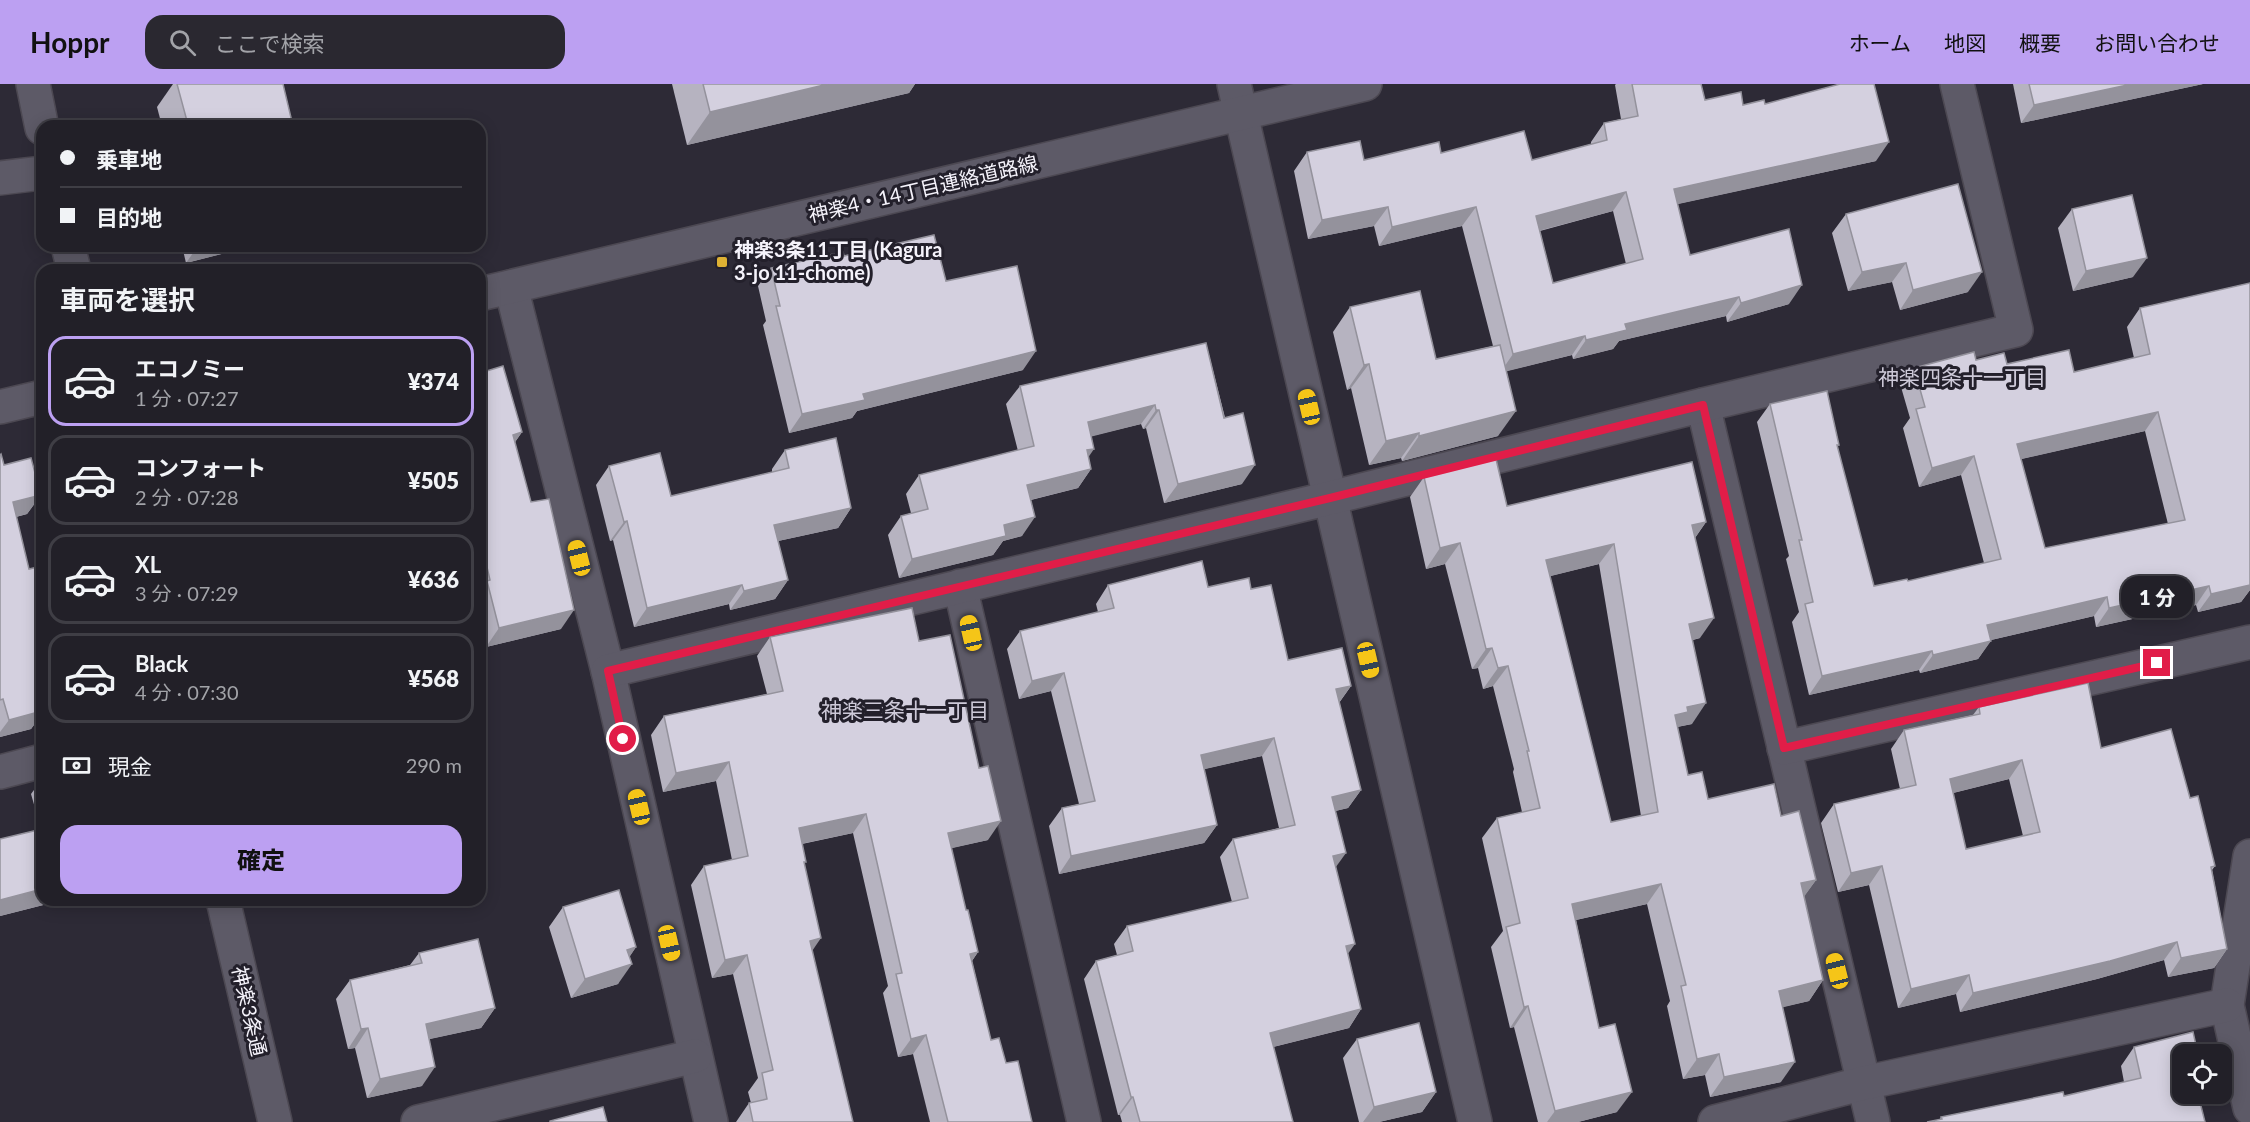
<!DOCTYPE html>
<html lang="ja">
<meta charset="utf-8">
<style>
:root{--surface:#222028;--page:#2a2830;--text:#f1f3f6;--muted:#a2a3a8;--line:#3f3e45;--accent:#bca0f2}
body{margin:0;font-family:Lato,"Noto Sans JP",sans-serif;background:var(--page);color:var(--text);height:100vh;display:flex;flex-direction:column;font-size:22px;white-space:nowrap}
*{box-sizing:border-box;margin:0}
p{font-size:20px;color:var(--muted)}
.icon{flex:none;width:33px;height:33px;fill:none;stroke:currentColor;stroke-width:2;stroke-linecap:round;stroke-linejoin:round}
.map{position:relative;flex:1;overflow:hidden}
.drawer{position:absolute;left:36px;top:180px;width:450px;height:642px;display:flex;flex-direction:column;background:var(--surface);border-radius:18px;box-shadow:0 3px 15px #0003,0 0 0 2px var(--line)}
.drawer>*{flex:none}
.guide{position:absolute;left:36px;top:36px;width:450px;height:132px;border-radius:18px;box-shadow:0 3px 15px #0003,0 0 0 2px var(--line);display:grid;align-content:center;height:132px;padding:0 24px;background:var(--surface)}
.fabs{position:absolute;left:2172px;top:960px;display:grid;gap:12px}
.fabs a{display:grid;place-items:center;width:60px;height:60px;border-radius:12px;background:var(--surface);box-shadow:0 3px 15px #0003,0 0 0 2px var(--line);font-size:30px}
.end{position:absolute;width:27px;height:27px;margin:-14px;border:8px solid #e11d48;background:#fff;box-shadow:0 0 0 3px #fff}
.from{border-radius:50%}
.bubble{position:absolute;height:42px;border-radius:18px;background:var(--surface);box-shadow:0 3px 15px #0003,0 0 0 2px var(--line);font-size:20px;font-weight:800;line-height:42px;text-align:center}
.car{position:absolute;width:18px;height:36px;margin:-18px -9px;border-radius:8px;box-shadow:0 0 4px 2px #0007;background:linear-gradient(#f5c518 24%,#345 0 40%,#f5c518 0 76%,#345 0 86%,#f5c518 0)}
.guide b{display:flex;align-items:center;gap:21px;height:57px;font-size:22px}
.guide b+b{border-top:2px solid var(--line)}
.guide i{width:15px;height:15px;background:var(--text)}
ul{padding:0;list-style:none}
li{display:flex;align-items:center;gap:18px;height:90px;margin:0 12px 9px;padding:0 12px;border:3px solid var(--line);border-radius:18px}
li div{flex:1}
li b{display:block;font-size:22px}
li em{font-style:normal;font-weight:800}
li.active{border-color:var(--accent)}
li>.icon{width:54px;height:54px;stroke-width:1.5}
h2{padding:0 24px;font-size:27px;line-height:72px}
.pay{display:flex;align-items:center;gap:15px;height:66px;padding:0 24px;font-size:22px}
.pay p{margin-inline-start:auto}
.cta{display:flex;gap:12px;margin-top:auto;padding:12px 24px}
.cta a{flex:1;height:69px;border-radius:18px;background:var(--accent);color:#111;font-size:24px;font-weight:800;line-height:69px;text-align:center}
header{display:flex;align-items:center;gap:36px;box-sizing:border-box;height:84px;padding:0 30px;background:var(--accent);color:#111}
header strong{font-size:28px}
nav{display:flex;gap:33px;margin-inline-start:auto;font-size:21px}
.search{width:420px;height:54px;background:var(--page);display:flex;align-items:center;gap:15px;box-sizing:border-box;padding:0 21px;border-radius:18px;color:var(--muted);font-size:22px}
.map>svg:first-child{display:block}
.lines{fill:none;stroke-linecap:round;stroke-linejoin:round}
.minor-casing{stroke:#4c4852;stroke-width:36}
.minor{stroke:#5d5a67;stroke-width:33}
.wall{fill:#b6b3c0;fill-rule:evenodd}
.shaded-wall{fill:#94929c}
.building{fill:#d4d0df;stroke:#94929c;stroke-width:1.5;fill-rule:evenodd}
.route{stroke:#e11d48;stroke-width:8}
.poi-dot{fill:#deb133;stroke:#23202b;stroke-width:2}
.labels{text-anchor:middle;stroke-width:6;stroke-linejoin:round;paint-order:stroke}
.street-label{font-size:20px;fill:#f5f3fb;stroke:#23202b}
.poi-label{font-size:20px;font-weight:bold;fill:#f5f3fb;stroke:#23202b;text-anchor:start}
.neighbourhood-label{font-size:21px;fill:#cdc9d8;stroke:#23202b}
</style>
<header>
<strong>Hoppr</strong>
<div class="search"><svg class="icon" aria-label="search" viewBox="0 0 24 24"><circle cx="10" cy="10" r="6"/><path d="M15 15l6 6"/></svg>ここで検索</div>
<nav><a>ホーム</a><a>地図</a><a>概要</a><a>お問い合わせ</a></nav>
</header>
<div class="map">
<svg width="2250" height="1038" viewBox="0 0 2250 1038">
<rect width="100%" height="100%" fill="#2d2a36"/>
<g class="lines">
<!-- minor casing -->
<g class="minor-casing">
<g id="minor">
<polyline points="33,0 42,44"/>
<polyline points="1234,0 1475,1038"/>
<polyline points="0,94 42,89"/>
<polyline points="68,162 74,186"/>
<polyline points="511,203 608,587 711,1038"/>
<polyline points="480,210 1365,0"/>
<polyline points="1703,321 1873,1038"/>
<polyline points="0,323 42,313"/>
<polyline points="960,502 1084,1038"/>
<polyline points="608,587 1330,414 1703,321 2016,246 1957,0"/>
<polyline points="1784,664 2250,558"/>
<polyline points="0,688 42,677"/>
<polyline points="2250,772 2227,921 2250,1024"/>
<polyline points="223,816 275,1038"/>
<polyline points="418,1038 695,972"/>
<polyline points="1715,1038 1864,999 2227,921"/>
</g>
</g>
<!-- minor -->
<use href="#minor" class="minor"/>
</g>
<!-- wall -->
<g class="wall">
<polygon points="173,0 283,0 293,42 162,42 157,23"/>
<polygon points="672,0 915,0 909,9 687,61"/>
<path d="M1616 0H1701L1705 16 1743 21 1765 20 1876 77 1677 120 1690 171 1789 220 1727 238 1726 232 1619 257 1613 265 1573 275 1572 271 1506 287 1498 352 1402 377 1401 374 1369 381 1351 304 1347 306 1333 248 1350 223 1436 275 1493 262 1462 142 1379 162 1374 142 1308 155 1294 87 1307 68 1364 76 1441 69 1532 76 1591 60V58L1604 39 1621 35 1615 1ZM1613 127 1626 180 1553 199 1540 147Z"/>
<polygon points="2013,0 2203,0 2021,39"/>
<polygon points="2072,125 2133,193 2073,207 2058,144"/>
<polygon points="1846,130 1968,208 1900,226 1892,198 1848,207 1832,149"/>
<polygon points="182,162 253,162 186,179"/>
<polygon points="844,172 946,197 1023,286 857,327 852,334 789,349 763,241 766,237 758,202 771,184"/>
<path d="M2250 199V506L2241 518 2198 528 2196 521 2096 543 2094 532 1991 556 1978 575 1920 589 1919 586 1809 611 1792 538 1799 528 1786 475 1789 472 1757 338 1770 320 1839 361 1837 363 1874 502 1908 497 1984 479 1961 391 1919 403 1903 344 1910 334 1901 303 1914 284 1976 276 2074 288 2134 274 2127 243 2140 224ZM2145 347 2168 440 2045 464 2021 375Z"/>
<polygon points="1206,259 1242,400 1164,419 1146,344 1143,345 1141,340 1091,352 1088,373 1091,385 1078,404 1031,416 1022,452 1003,457 993,471 899,494 888,451 901,432 911,429 906,410 919,391 1018,367 1006,320 1020,302"/>
<polygon points="480,289 522,348 515,358 561,545 486,563 480,538"/>
<polygon points="785,366 851,424 838,444 778,457 788,496 775,515 730,526 729,520 634,543 613,456 610,457 596,401 609,382 671,412 772,388 772,385"/>
<polygon points="0,371 4,381 41,411 27,430 16,433 39,604 42,616 42,630 31,645 0,653"/>
<path d="M1424 393 1507 422 1706 438 1695 454 1700 554 1693 556 1692 640 1677 643 1688 691 1708 715 1781 732 1816 796 1804 812 1823 896 1809 917 1782 923 1781 998 1710 1013 1705 991 1683 995 1667 922 1670 917 1647 820 1576 836 1617 1028 1578 1038H1538L1514 943 1510 944 1491 863 1503 847 1482 754 1497 734 1522 728 1513 688 1514 685 1493 602 1483 605 1478 584 1472 585 1445 480 1426 485 1410 413ZM1599 480 1641 732 1611 738 1550 492Z"/>
<polygon points="1108,501 1208,503 1251,505 1288,576 1351,602 1339,619 1361,706 1348,724 1335,727 1336,783 1348,870 1361,925 1349,944 1273,963 1293,1038 1122,1038 1120,1031 1118,1031 1084,895 1096,877 1117,871 1114,860 1127,842 1232,818 1220,773 1233,755 1279,744 1262,672 1204,685 1217,741 1204,759 1059,790 1049,742 1062,724 1079,720 1051,607 1019,615 1007,565 1020,547 1098,528 1096,520"/>
<polygon points="770,553 919,557 988,756 951,764 966,826 978,868 972,877 991,956 1006,979 1032,1038 930,1038 913,970 898,973 883,909 888,902 853,749 802,760 812,867 853,1038 736,1038 749,1019 751,1019 748,1008 758,994 733,890 712,894 691,801 704,782 732,776 716,697 663,708 651,651 664,632 767,610 757,572"/>
<path d="M1979 623 2101 664 2190 714 2215 782 2212 786 2227 865 2214 884 2168 893 2164 876 2097 895 1960 928 1956 910 1898 924 1869 801 1838 808 1821 739 1834 720 1900 705 1891 665 1904 646 1973 631ZM2009 695 2023 752 1966 765 1953 709Z"/>
<polygon points="42,695 42,816 63,816 0,832 41,745 31,710"/>
<polygon points="563,823 636,863 629,873 618,900 571,914 549,843"/>
<polygon points="419,869 495,924 481,944 429,955 422,1002 367,1014 355,964 348,965 336,915 350,896 410,881"/>
<polygon points="1357,955 1436,1008 1422,1028 1379,1038 1359,1038 1343,974"/>
<polygon points="2134,963 2182,970 2205,1038 1940,1035 1941,1033 2064,1012 2124,998 2121,982"/>
</g>
<!-- shaded-wall -->
<g class="shaded-wall">
<polygon points="828,0 915,0 909,9 687,61 710,28"/>
<polygon points="2132,0 2203,0 2021,39 2034,21"/>
<polygon points="1889,58 1876,77 1660,124 1674,105"/>
<polygon points="1626,108 1613,127 1523,151 1536,132"/>
<polygon points="1388,123 1374,142 1308,155 1322,136"/>
<polygon points="1476,123 1462,142 1379,162 1392,143"/>
<polygon points="198,162 253,162 186,179"/>
<polygon points="2147,174 2133,193 2073,207 2086,187"/>
<polygon points="1906,179 1892,198 1848,207 1862,188"/>
<polygon points="1982,188 1968,208 1900,226 1913,206"/>
<polygon points="1802,201 1789,220 1727,238 1741,219"/>
<polygon points="1739,213 1726,232 1619,257 1613,265 1573,275 1586,256 1625,240"/>
<polygon points="1585,252 1572,271 1500,289 1513,270"/>
<polygon points="1036,267 1023,286 857,327 852,334 789,349 802,330 863,310"/>
<polygon points="1369,280 1351,304 1347,306 1364,281"/>
<polygon points="1155,321 1141,340 1074,357 1088,338"/>
<polygon points="1156,326 1159,326 1146,344 1143,345"/>
<polygon points="1516,327 1498,352 1402,377 1419,352"/>
<polygon points="2158,328 2145,347 2004,379 2017,360"/>
<polygon points="522,348 509,367 513,351"/>
<polygon points="1419,349 1401,374 1369,381 1386,357"/>
<polygon points="1094,365 1081,384 1087,366"/>
<polygon points="1974,372 1961,391 1919,403 1932,384"/>
<polygon points="1255,381 1242,400 1164,419 1178,400"/>
<polygon points="1091,385 1078,404 1014,420 1027,401"/>
<polygon points="41,411 27,430 0,437 13,418"/>
<polygon points="851,424 838,444 760,461 774,441"/>
<polygon points="1035,433 1022,452 1003,457 993,471 899,494 912,475 1004,441"/>
<polygon points="627,437 613,456 610,457 624,438"/>
<polygon points="1706,438 1692,458 1692,441"/>
<polygon points="1460,459 1445,480 1426,485 1440,464"/>
<polygon points="1614,460 1599,480 1531,497 1546,476"/>
<polygon points="788,496 775,515 730,526 744,507"/>
<polygon points="742,501 729,520 634,543 647,524"/>
<polygon points="2250,501 2250,506 2241,518 2198,528 2211,510"/>
<polygon points="2209,502 2196,521 2096,543 2109,524"/>
<polygon points="2107,513 2094,532 1974,560 1987,541"/>
<polygon points="574,526 561,545 486,563 499,544"/>
<polygon points="1714,534 1700,554 1675,560 1689,540"/>
<polygon points="1991,557 1978,575 1920,589 1933,571"/>
<polygon points="1492,564 1478,584 1472,585 1486,565"/>
<polygon points="1932,567 1919,586 1809,611 1822,592"/>
<polygon points="1508,582 1493,602 1483,605 1498,584"/>
<polygon points="42,588 42,603 22,609 35,590"/>
<polygon points="1064,589 1051,607 1019,615 1032,597"/>
<polygon points="1351,602 1338,620 1336,605"/>
<polygon points="1706,619 1692,640 1677,643 1675,631 1687,623"/>
<polygon points="42,627 42,630 31,645 0,653 0,648 9,636"/>
<polygon points="1274,654 1262,672 1188,689 1201,671"/>
<polygon points="2022,676 2009,695 1937,713 1950,695"/>
<polygon points="729,678 716,697 663,708 676,689"/>
<polygon points="1361,706 1348,724 1319,731 1332,713"/>
<polygon points="866,730 853,749 786,763 799,744"/>
<polygon points="1001,737 988,756 935,768 948,749"/>
<polygon points="1217,741 1204,759 1059,790 1071,772"/>
<polygon points="1346,769 1333,787 1333,772"/>
<polygon points="1882,782 1869,801 1838,808 1851,789"/>
<polygon points="1816,796 1801,817 1801,799"/>
<polygon points="1661,800 1647,820 1558,840 1572,820"/>
<polygon points="42,805 42,816 63,816 0,832 0,816"/>
<polygon points="821,854 808,873 810,857"/>
<polygon points="2177,858 2164,876 2097,895 1960,928 1973,909"/>
<polygon points="1355,860 1342,878 1346,862"/>
<polygon points="636,863 623,883 627,866"/>
<polygon points="2227,865 2214,884 2168,893 2181,874"/>
<polygon points="978,868 965,887 970,870"/>
<polygon points="747,871 733,890 712,894 725,876"/>
<polygon points="632,880 618,900 571,914 585,895"/>
<polygon points="1969,891 1956,910 1898,924 1911,905"/>
<polygon points="1823,896 1809,917 1764,928 1779,907"/>
<polygon points="1528,922 1514,943 1510,944 1524,923"/>
<polygon points="495,924 481,944 412,959 426,940"/>
<polygon points="1361,925 1349,944 1257,967 1270,949"/>
<polygon points="368,944 355,964 348,965 361,945"/>
<polygon points="926,951 913,970 898,973 911,955"/>
<polygon points="1719,970 1705,991 1683,995 1697,975"/>
<polygon points="1795,978 1781,998 1710,1013 1724,993"/>
<polygon points="435,983 422,1002 367,1014 380,995"/>
<polygon points="1436,1008 1422,1028 1379,1038 1363,1038 1374,1023"/>
<polygon points="1632,1008 1617,1028 1578,1038 1547,1038 1555,1027"/>
<polygon points="1131,1013 1133,1013 1120,1031 1118,1031"/>
</g>
<!-- building -->
<g class="building">
<polygon points="177,0 283,0 293,42 177,42 177,40 187,37"/>
<polygon points="703,0 828,0 710,28"/>
<path d="M1632 0H1701L1705 16 1741 8 1743 21 1764 16 1765 20 1840 0H1874L1889 58 1674 105 1690 171 1789 145 1802 201 1741 219 1739 213 1625 240 1627 246 1586 256 1585 252 1513 270 1476 123 1392 143 1388 123 1322 136 1307 68 1360 57 1364 76 1439 58 1441 69 1524 47 1532 76 1607 56 1604 39 1638 32ZM1626 108 1643 175 1553 199 1536 132Z"/>
<polygon points="2029,0 2132,0 2034,21"/>
<polygon points="1958,100 1982,188 1913,206 1906,179 1862,188 1846,130"/>
<polygon points="2132,111 2147,174 2086,187 2072,125"/>
<polygon points="934,151 946,197 1017,182 1036,267 863,310 865,316 802,330 776,222 780,222 771,184 843,168 844,172"/>
<path d="M2250 199V501L2211 510 2209 502 2109 524 2107 513 1987 541 1991 557 1933 571 1932 567 1822 592 1805 520 1813 518 1799 456H1802L1770 320 1827 307 1839 361H1837L1874 502 1907 495 1908 497 2001 475 1974 372 1932 384 1916 325 1925 323 1914 284 1974 268 1976 276 2004 269 2007 280 2069 266 2074 288 2150 270 2140 224ZM2158 328 2185 436 2045 464 2017 360Z"/>
<polygon points="1420,207 1436,275 1500,261 1516,327 1419,352 1419,349 1386,357 1369,280 1364,281 1350,223"/>
<polygon points="1206,259 1224,334 1243,329 1255,381 1178,400 1159,326 1156,326 1155,321 1088,338 1094,365 1087,366 1091,385 1027,401 1035,433 1004,441 1006,452 912,475 901,432 928,425 919,391 1034,362 1020,302"/>
<polygon points="503,282 522,348 513,351 531,418 549,415 574,526 499,544 487,497 490,496 480,453 480,289"/>
<polygon points="836,354 851,424 774,441 788,496 744,507 742,501 647,524 627,437 624,438 609,382 660,369 671,412 789,384 785,366"/>
<polygon points="1,370 4,381 31,374 41,411 13,418 29,485 42,482 42,588 35,590 42,616 42,627 9,636 3,615 0,616 0,371"/>
<path d="M1496 375 1507 422 1692 378 1706 438 1692 441 1714 534 1689 540 1706 619 1687 623 1688 628 1675 631 1688 691 1702 688 1708 715 1774 700 1781 732 1799 727 1816 796 1801 799 1823 896 1779 907 1795 978 1724 993 1719 970 1697 975 1681 902 1686 901 1661 800 1572 820 1599 944 1615 940 1632 1008 1555 1027 1528 922 1524 923 1506 843 1520 839 1497 734 1540 724 1527 667H1529L1508 582 1498 584 1492 564 1486 565 1460 459 1440 464 1424 393ZM1614 460 1658 728 1611 738 1546 476Z"/>
<polygon points="1202,477 1208,503 1249,494 1251,505 1271,501 1288,576 1342,564 1351,602 1336,605 1361,706 1332,713 1346,769 1333,772 1355,860 1346,862 1361,925 1270,949 1293,1038 1140,1038 1133,1013 1131,1013 1096,877 1133,867 1127,842 1248,814 1233,755 1295,741 1274,654 1201,671 1217,741 1071,772 1062,724 1095,717 1064,589 1032,597 1020,547 1114,524 1108,501"/>
<polygon points="912,524 919,557 950,551 979,684 988,682 1001,737 948,749 966,826 968,826 978,868 970,870 991,956 999,954 1006,979 1018,977 1032,1038 948,1038 926,951 911,955 896,890 902,889 866,730 799,744 806,778 804,778 821,854 810,857 853,1038 753,1038 749,1019 767,1015 762,989 773,986 747,871 725,876 704,782 748,772 729,678 676,689 664,632 783,607 770,553"/>
<path d="M2088 599 2101 664 2171 645 2190 714 2198 712 2215 782 2211 783 2227 865 2181 874 2177 858 2110 877 1973 909 1969 891 1911 905 1882 782 1851 789 1834 720 1916 701 1904 646 1980 630 1979 623ZM2022 676 2040 748 1966 765 1950 695Z"/>
<polygon points="42,745 42,805 0,816 0,755"/>
<polygon points="619,806 636,863 627,866 632,880 585,895 563,823"/>
<polygon points="478,855 495,924 426,940 435,983 380,995 368,944 361,945 350,896 422,879 419,869"/>
<polygon points="1419,939 1436,1008 1374,1023 1357,955"/>
<polygon points="2193,948 2198,970 2182,970 2182,1010 2198,1010 2205,1038 1927,1038 1942,1035 1941,1033 2063,1008 2064,1012 2141,994 2134,963"/>
<polygon points="603,1023 607,1038 550,1038 550,1037"/>
</g>
<g class="lines">
<!-- route -->
<polyline class="route" points="623,655 608,587 1330,414 1703,321 1784,664 2157,579"/>
</g>
<!-- markers -->
<rect class="poi-dot" x="716" y="172" width="12" height="12" rx="3"/>
<g class="labels">
<!-- street labels -->
<g class="street-label">
<text transform="translate(923 105) rotate(-13)" y="7">神楽4・14丁目連絡道路線</text>
<text transform="translate(249 927) rotate(77)" y="7">神楽3条通</text>
</g>
<!-- poi labels -->
<g class="poi-label">
<text x="734" y="173">神楽3条11丁目 (Kagura<tspan x="734" dy="23">3-jo 11-chome)</tspan></text>
</g>
<!-- neighbourhood labels -->
<g class="neighbourhood-label">
<text x="1962" y="301">神楽四条十一丁目</text>
<text x="905" y="634">神楽三条十一丁目</text>
</g>
</g>
</svg>
<div class="fabs">
<a><svg class="icon" aria-label="locate" viewBox="0 0 24 24"><circle cx="12" cy="12" r="6"/><path d="M12 2v4M12 18v4M2 12h4M18 12h4"/></svg></a>
</div>
<i class="end from" style="left:623px;top:655px"></i>
<i class="end" style="left:2157px;top:579px"></i>
<div class="bubble" style="left:2121px;top:492px;width:72px">1 分</div>
<i class="car" style="left:1309px;top:323px;rotate:347deg"></i>
<i class="car" style="left:579px;top:474px;rotate:346deg"></i>
<i class="car" style="left:971px;top:549px;rotate:347deg"></i>
<i class="car" style="left:1368px;top:576px;rotate:167deg"></i>
<i class="car" style="left:639px;top:723px;rotate:347deg"></i>
<i class="car" style="left:669px;top:859px;rotate:167deg"></i>
<i class="car" style="left:1837px;top:887px;rotate:346deg"></i>
<div class="guide">
<b><i class="from"></i>乗車地</b>
<b><i></i>目的地</b>
</div>
<section class="drawer">
<h2>車両を選択</h2>
<ul>
<li class="active"><svg class="icon" aria-label="car" viewBox="0 0 24 24"><path d="M5 17H2v-5l4-1 3-4h7l3 4 3 1v5h-3M9 17h6M6 11h13"/><circle cx="7" cy="17" r="2"/><circle cx="17" cy="17" r="2"/></svg><div><b>エコノミー</b><p>1 分 · 07:27</p></div><em>¥374</em></li>
<li><svg class="icon" aria-label="car" viewBox="0 0 24 24"><path d="M5 17H2v-5l4-1 3-4h7l3 4 3 1v5h-3M9 17h6M6 11h13"/><circle cx="7" cy="17" r="2"/><circle cx="17" cy="17" r="2"/></svg><div><b>コンフォート</b><p>2 分 · 07:28</p></div><em>¥505</em></li>
<li><svg class="icon" aria-label="car" viewBox="0 0 24 24"><path d="M5 17H2v-5l4-1 3-4h7l3 4 3 1v5h-3M9 17h6M6 11h13"/><circle cx="7" cy="17" r="2"/><circle cx="17" cy="17" r="2"/></svg><div><b>XL</b><p>3 分 · 07:29</p></div><em>¥636</em></li>
<li><svg class="icon" aria-label="car" viewBox="0 0 24 24"><path d="M5 17H2v-5l4-1 3-4h7l3 4 3 1v5h-3M9 17h6M6 11h13"/><circle cx="7" cy="17" r="2"/><circle cx="17" cy="17" r="2"/></svg><div><b>Black</b><p>4 分 · 07:30</p></div><em>¥568</em></li>
</ul>
<div class="pay"><svg class="icon" aria-label="cash" viewBox="0 0 24 24"><path d="M3 7h18v10H3z"/><circle cx="12" cy="12" r="2"/></svg>現金<p>290 m</p></div>
<div class="cta"><a>確定</a></div>
</section>
</div>
